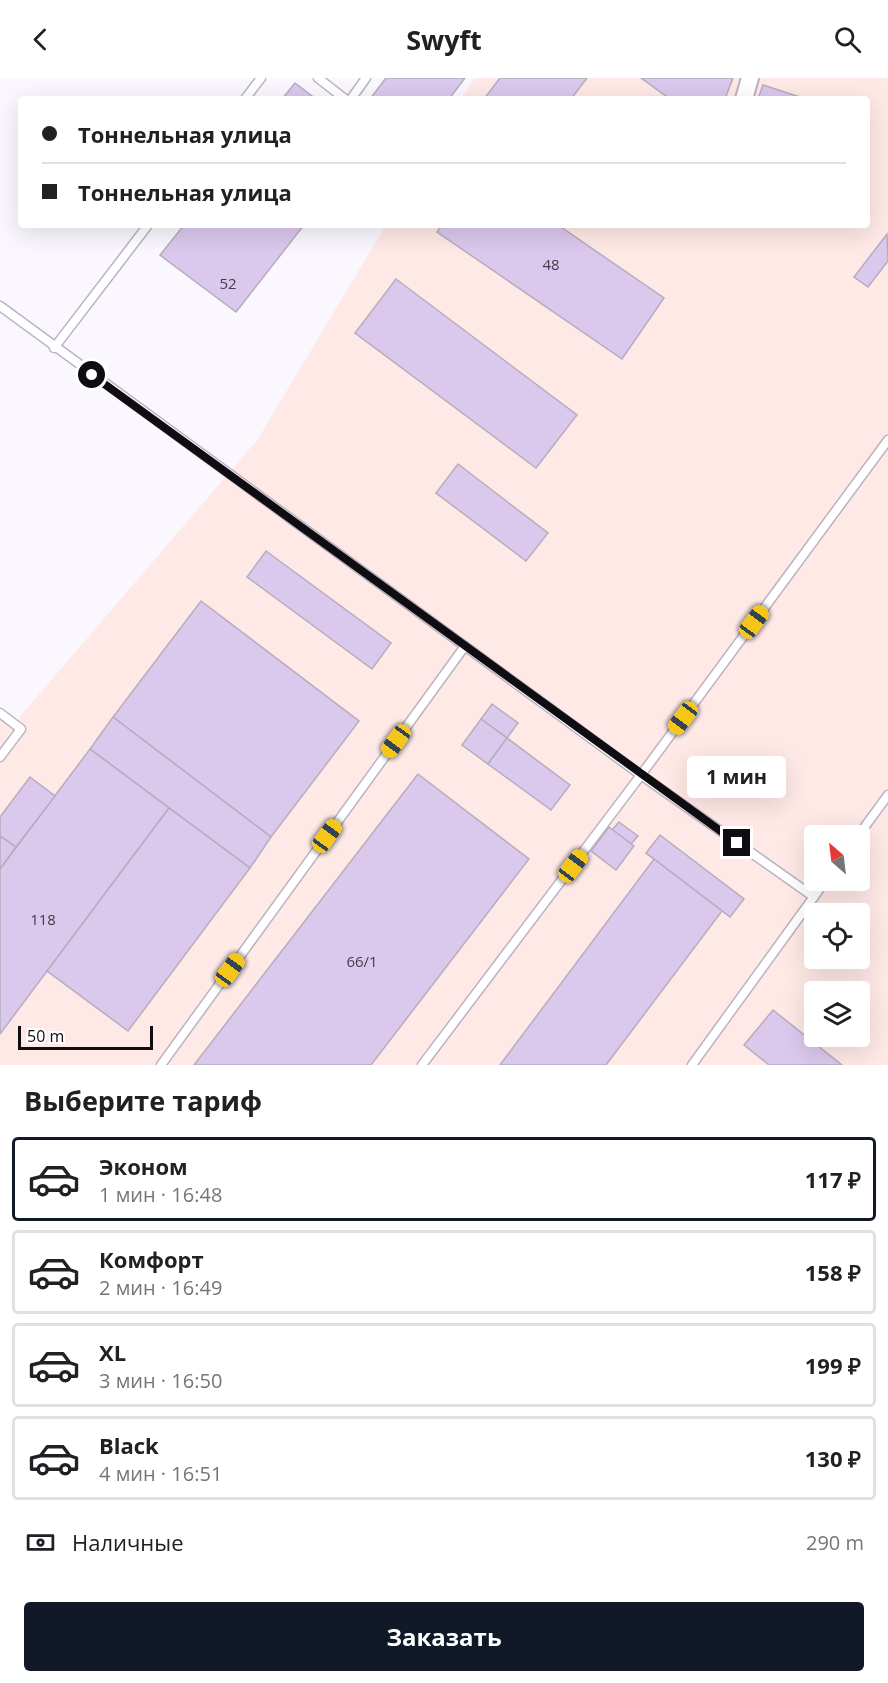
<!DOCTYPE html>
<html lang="ru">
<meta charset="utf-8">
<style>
:root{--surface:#fff;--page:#f2f2f2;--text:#202124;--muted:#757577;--line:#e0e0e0;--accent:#111827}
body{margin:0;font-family:"Open Sans",sans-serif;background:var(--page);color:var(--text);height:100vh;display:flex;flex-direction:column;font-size:22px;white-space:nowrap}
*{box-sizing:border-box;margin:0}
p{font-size:20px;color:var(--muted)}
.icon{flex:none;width:33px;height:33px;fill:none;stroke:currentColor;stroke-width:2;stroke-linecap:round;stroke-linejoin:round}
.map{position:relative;height:987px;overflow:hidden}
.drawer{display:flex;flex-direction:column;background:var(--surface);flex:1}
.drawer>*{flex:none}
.guide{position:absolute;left:18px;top:18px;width:852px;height:132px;border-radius:6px;box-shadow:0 6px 24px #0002;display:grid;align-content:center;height:132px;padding:0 24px;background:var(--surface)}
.needle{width:39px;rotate:332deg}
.fabs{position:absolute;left:804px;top:747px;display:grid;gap:12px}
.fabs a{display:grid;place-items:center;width:66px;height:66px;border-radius:6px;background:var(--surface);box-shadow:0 6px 24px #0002;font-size:30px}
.scale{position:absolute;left:18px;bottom:15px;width:135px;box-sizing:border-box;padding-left:6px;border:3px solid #100d12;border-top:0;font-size:16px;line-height:21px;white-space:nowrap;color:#100d12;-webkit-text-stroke:4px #fff;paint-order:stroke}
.end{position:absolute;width:27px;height:27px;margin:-14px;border:8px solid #100d12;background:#fff;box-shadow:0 0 0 3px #fff}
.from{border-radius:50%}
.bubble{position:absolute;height:42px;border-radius:6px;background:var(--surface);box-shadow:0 6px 24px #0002;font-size:20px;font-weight:700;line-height:42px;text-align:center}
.car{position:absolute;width:18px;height:36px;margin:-18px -9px;border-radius:8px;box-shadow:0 0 4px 2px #0007;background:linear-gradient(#f5c518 24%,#345 0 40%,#f5c518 0 76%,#345 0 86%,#f5c518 0)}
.guide b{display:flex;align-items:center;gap:21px;height:57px;font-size:22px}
.guide b+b{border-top:2px solid var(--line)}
.guide i{width:15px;height:15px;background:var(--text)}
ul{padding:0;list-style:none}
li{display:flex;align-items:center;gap:18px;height:84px;margin:0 12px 9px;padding:0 12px;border:3px solid var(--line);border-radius:6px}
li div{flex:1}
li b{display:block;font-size:22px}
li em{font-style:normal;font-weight:700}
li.on{border-color:var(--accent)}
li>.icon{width:54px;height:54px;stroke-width:1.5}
h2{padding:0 24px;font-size:27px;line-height:72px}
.pay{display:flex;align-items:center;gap:15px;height:66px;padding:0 24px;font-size:22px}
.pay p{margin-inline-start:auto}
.action{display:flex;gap:12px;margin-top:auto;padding:12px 24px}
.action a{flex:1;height:69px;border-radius:6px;background:var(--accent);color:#fff;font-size:24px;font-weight:700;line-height:69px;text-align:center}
header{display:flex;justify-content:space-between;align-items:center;height:78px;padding:0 24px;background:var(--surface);font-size:27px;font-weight:700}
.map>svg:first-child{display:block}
.industrial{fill:#ffe9e6;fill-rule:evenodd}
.building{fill:#dbc8ed;stroke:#b5adbd;stroke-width:1.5}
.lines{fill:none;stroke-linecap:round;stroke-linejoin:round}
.service-casing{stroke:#bab2c3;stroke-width:11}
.minor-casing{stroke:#bab2c3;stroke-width:20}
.service{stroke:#fff;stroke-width:8}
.minor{stroke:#fff;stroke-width:16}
.route{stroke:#100d12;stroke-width:8}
.labels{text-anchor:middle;stroke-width:6;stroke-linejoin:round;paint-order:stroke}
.number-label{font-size:15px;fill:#433c49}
</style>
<header><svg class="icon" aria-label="back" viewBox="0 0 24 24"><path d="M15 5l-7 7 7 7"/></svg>Swyft<svg class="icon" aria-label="search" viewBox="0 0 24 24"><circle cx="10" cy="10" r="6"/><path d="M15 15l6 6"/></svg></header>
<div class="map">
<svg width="888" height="987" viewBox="0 0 888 987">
<rect width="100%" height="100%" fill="#fbf7fe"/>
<!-- industrial -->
<path class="industrial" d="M474 0H888V987H0V643L11 649 258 361 386 147H867V21H461ZM814 758H860V802H814ZM814 836H860V880H814ZM814 914H860V958H814Z"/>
<!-- building -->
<g class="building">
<polygon points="386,0 465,0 449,21 370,21"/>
<polygon points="500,0 587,0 571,21 484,21"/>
<polygon points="641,0 733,0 725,21 670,21"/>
<polygon points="295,5 316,21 282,21"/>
<polygon points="763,7 806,21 758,21"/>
<polygon points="184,147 304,147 236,234 160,177"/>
<polygon points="442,147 558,147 664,220 622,281 437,154"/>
<polygon points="887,156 888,183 868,209 854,199"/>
<polygon points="396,201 577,337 536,390 355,255"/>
<polygon points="458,386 548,455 526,483 436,415"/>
<polygon points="266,473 391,565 372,591 247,499"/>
<polygon points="201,523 359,643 271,759 113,639"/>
<polygon points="492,626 518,645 507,660 481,641"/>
<polygon points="113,639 271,759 250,790 90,671"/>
<polygon points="481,641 507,660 488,686 462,667"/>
<polygon points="507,660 570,707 551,732 488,686"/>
<polygon points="90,671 169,730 0,956 0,791"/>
<polygon points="418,696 529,781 371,987 194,987"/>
<polygon points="30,699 55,718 16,769 0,758 0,739"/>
<polygon points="169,730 250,790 128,953 47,893"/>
<polygon points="619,744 638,758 631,766 612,752"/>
<polygon points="609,749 634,768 616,792 591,773"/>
<polygon points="660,757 744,821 730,839 646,775"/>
<polygon points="0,758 16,769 0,791"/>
<polygon points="654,781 722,833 606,987 500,987"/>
<polygon points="773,932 842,987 769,987 744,967"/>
</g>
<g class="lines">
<!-- service casing -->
<g class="service-casing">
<g id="service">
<polyline points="318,0 345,21"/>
<polyline points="245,21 261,0"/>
<polyline points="351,21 366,0"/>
<polyline points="0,228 641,697 814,819"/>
<polyline points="54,270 148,147"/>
<polyline points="0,635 21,651 0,679"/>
<polyline points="858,758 888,717"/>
<polyline points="161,987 465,568"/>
<polyline points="422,987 641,697 888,362"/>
<polyline points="692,987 826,802"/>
</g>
</g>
<!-- minor casing -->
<g class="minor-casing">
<polyline id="minor" points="744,21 750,0"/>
</g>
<!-- service -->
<use href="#service" class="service"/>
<!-- minor -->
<use href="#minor" class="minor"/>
</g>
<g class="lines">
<!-- route -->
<polyline class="route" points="92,297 737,765"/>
</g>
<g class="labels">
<!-- number labels -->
<g class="number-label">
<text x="551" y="192">48</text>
<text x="228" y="211">52</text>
<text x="43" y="847">118</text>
<text x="362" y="889">66/1</text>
</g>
</g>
</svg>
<div class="fabs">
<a><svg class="needle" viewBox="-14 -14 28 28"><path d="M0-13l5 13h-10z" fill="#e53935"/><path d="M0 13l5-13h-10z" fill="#757577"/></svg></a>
<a><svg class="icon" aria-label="locate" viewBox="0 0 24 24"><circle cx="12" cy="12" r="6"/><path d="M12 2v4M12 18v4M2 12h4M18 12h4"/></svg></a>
<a><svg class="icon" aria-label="layers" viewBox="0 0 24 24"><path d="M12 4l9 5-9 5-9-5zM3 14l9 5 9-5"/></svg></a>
</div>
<div class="scale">50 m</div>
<i class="end from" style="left:92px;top:297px"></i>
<i class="end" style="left:737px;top:765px"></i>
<div class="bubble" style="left:687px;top:678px;width:99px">1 мин</div>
<i class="car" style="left:754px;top:544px;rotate:36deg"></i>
<i class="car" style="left:683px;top:640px;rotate:217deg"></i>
<i class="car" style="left:396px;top:663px;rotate:216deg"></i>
<i class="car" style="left:327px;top:758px;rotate:36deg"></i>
<i class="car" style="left:573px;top:788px;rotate:37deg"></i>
<i class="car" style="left:230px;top:892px;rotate:36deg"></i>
<div class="guide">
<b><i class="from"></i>Тоннельная улица</b>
<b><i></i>Тоннельная улица</b>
</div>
</div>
<section class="drawer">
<h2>Выберите тариф</h2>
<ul>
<li class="on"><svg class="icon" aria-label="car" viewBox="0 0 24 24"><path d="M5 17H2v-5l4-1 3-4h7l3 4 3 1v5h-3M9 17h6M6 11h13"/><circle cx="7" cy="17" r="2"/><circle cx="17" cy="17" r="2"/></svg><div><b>Эконом</b><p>1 мин · 16:48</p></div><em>117 ₽</em></li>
<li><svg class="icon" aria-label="car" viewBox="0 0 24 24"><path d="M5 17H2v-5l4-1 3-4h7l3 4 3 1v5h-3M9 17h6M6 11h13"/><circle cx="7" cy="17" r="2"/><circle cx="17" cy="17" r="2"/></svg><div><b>Комфорт</b><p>2 мин · 16:49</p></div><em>158 ₽</em></li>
<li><svg class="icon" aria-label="car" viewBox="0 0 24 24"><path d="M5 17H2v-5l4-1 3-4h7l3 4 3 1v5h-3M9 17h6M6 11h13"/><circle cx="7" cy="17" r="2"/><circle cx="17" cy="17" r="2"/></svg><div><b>XL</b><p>3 мин · 16:50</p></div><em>199 ₽</em></li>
<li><svg class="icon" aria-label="car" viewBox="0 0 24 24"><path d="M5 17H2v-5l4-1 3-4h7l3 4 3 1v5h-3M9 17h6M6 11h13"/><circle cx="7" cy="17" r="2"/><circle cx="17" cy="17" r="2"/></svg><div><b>Black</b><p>4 мин · 16:51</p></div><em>130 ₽</em></li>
</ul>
<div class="pay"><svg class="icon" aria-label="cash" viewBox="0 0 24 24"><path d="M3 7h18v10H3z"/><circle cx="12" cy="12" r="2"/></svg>Наличные<p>290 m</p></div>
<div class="action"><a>Заказать</a></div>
</section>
